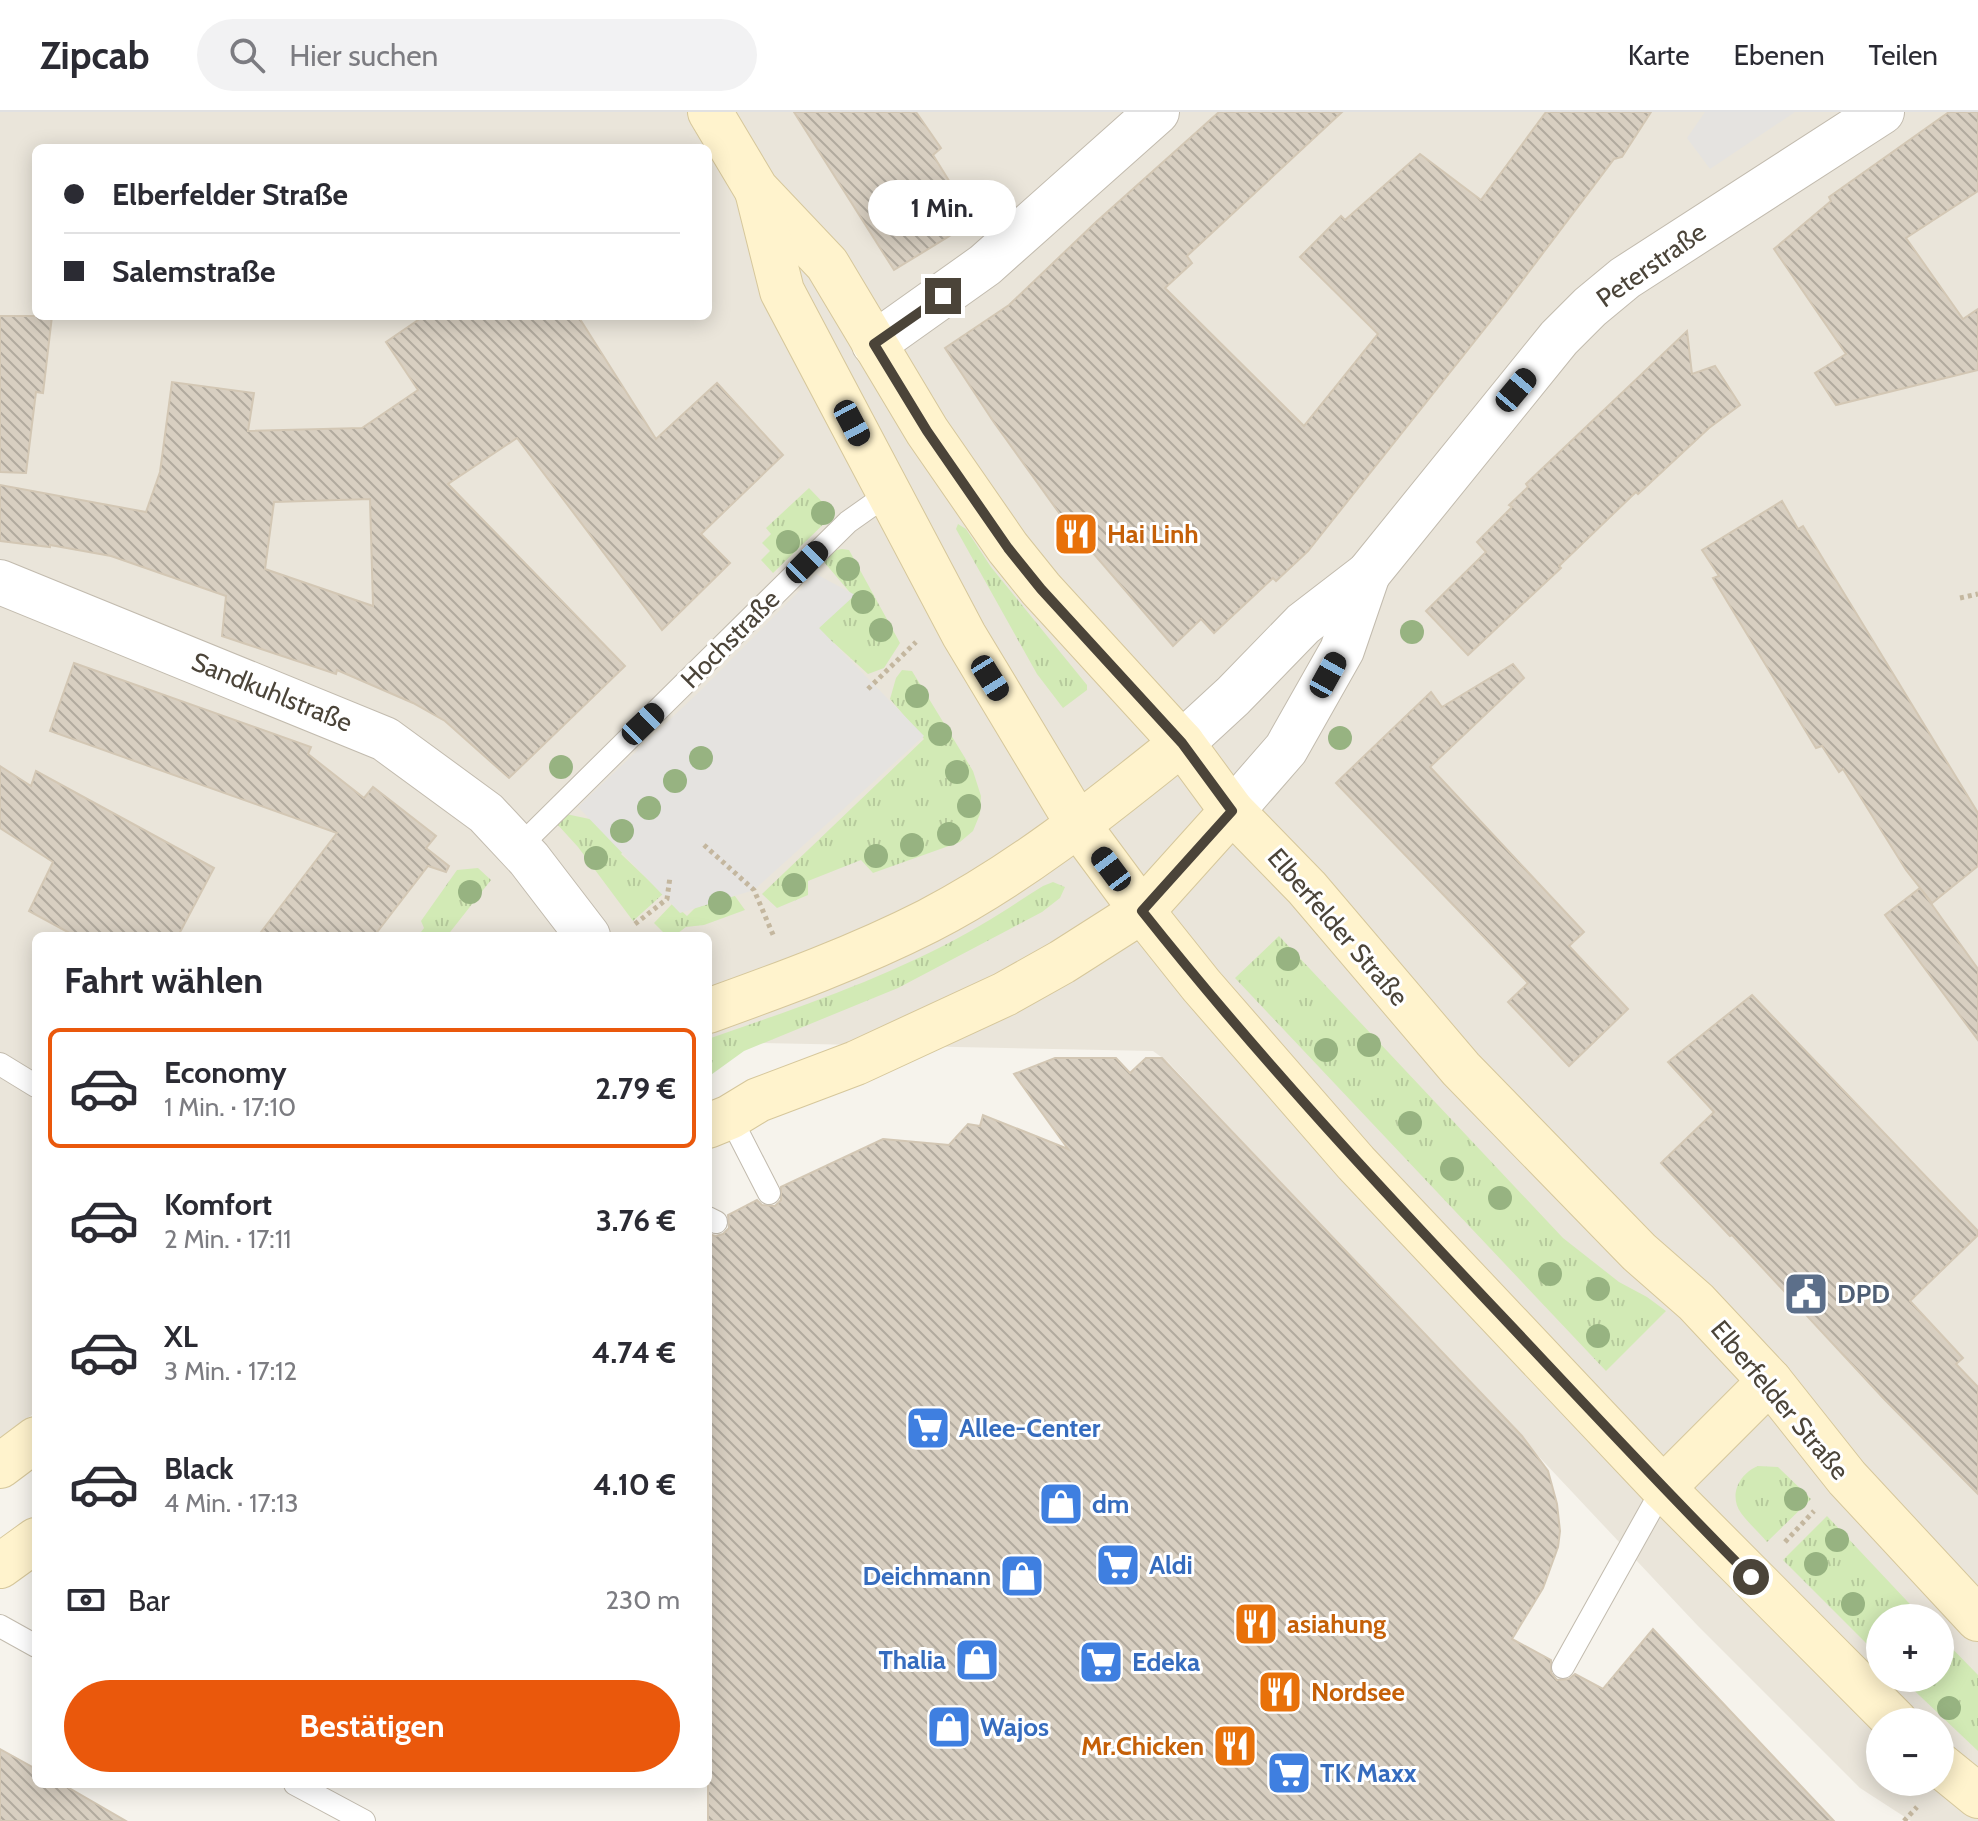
<!DOCTYPE html>
<html lang="de">
<meta charset="utf-8">
<style>
:root{--surface:#fff;--page:#f2f2f3;--text:#2b2b33;--muted:#7c7c81;--line:#e1e1e2;--accent:#ea580c}
body{margin:0;font-family:Cabin,sans-serif;background:var(--page);color:var(--text);height:100vh;display:flex;flex-direction:column;font-size:30px;white-space:nowrap}
*{box-sizing:border-box;margin:0}
p{font-size:26px;color:var(--muted)}
.icon{flex:none;width:44px;height:44px;fill:none;stroke:currentColor;stroke-width:2;stroke-linecap:round;stroke-linejoin:round}
.map{position:relative;flex:1;overflow:hidden}
.panel{position:absolute;left:32px;top:820px;width:680px;height:856px;display:flex;flex-direction:column;background:var(--surface);border-radius:12px;box-shadow:0 4px 20px #0003}
.panel>*{flex:none}
.banner{position:absolute;left:32px;top:32px;width:680px;height:176px;border-radius:12px;box-shadow:0 4px 20px #0003;display:grid;align-content:center;height:176px;padding:0 32px;background:var(--surface)}
.tools{position:absolute;left:1866px;top:1492px;display:grid;gap:16px}
.tools a{display:grid;place-items:center;width:88px;height:88px;border-radius:50%;background:var(--surface);box-shadow:0 4px 20px #0003;font-size:40px}
.end{position:absolute;width:36px;height:36px;margin:-18px;border:10px solid #4b4439;background:#fff;box-shadow:0 0 0 4px #fff}
.from{border-radius:50%}
.bubble{position:absolute;height:56px;border-radius:28px;background:var(--surface);box-shadow:0 4px 20px #0003;font-size:26px;font-weight:700;line-height:56px;text-align:center}
.car{position:absolute;width:24px;height:48px;margin:-24px -12px;border-radius:10px;box-shadow:0 0 6px 2px #0007;background:linear-gradient(#222 24%,#8ab4d8 0 40%,#222 0 76%,#8ab4d8 0 86%,#222 0)}
.banner b{display:flex;align-items:center;gap:28px;height:76px;font-size:30px}
.banner b+b{border-top:2px solid var(--line)}
.banner i{width:20px;height:20px;background:var(--text)}
ul{padding:0;list-style:none}
li{display:flex;align-items:center;gap:24px;height:120px;margin:0 16px 12px;padding:0 16px;border:4px solid transparent;border-radius:12px}
li div{flex:1}
li b{display:block;font-size:30px}
li em{font-style:normal;font-weight:700}
li.selected{border-color:var(--accent)}
li>.icon{width:72px;height:72px;stroke-width:1.5}
h2{padding:0 32px;font-size:36px;line-height:96px}
.pay{display:flex;align-items:center;gap:20px;height:88px;padding:0 32px;font-size:30px}
.pay p{margin-inline-start:auto}
.button{display:flex;gap:16px;margin-top:auto;padding:16px 32px}
.button a{flex:1;height:92px;border-radius:48px;background:var(--accent);color:#fff;font-size:32px;font-weight:700;line-height:92px;text-align:center}
header{display:flex;align-items:center;gap:48px;box-sizing:border-box;height:112px;padding:0 40px;background:var(--surface);border-bottom:2px solid var(--line)}
header strong{font-size:38px}
nav{display:flex;gap:44px;margin-inline-start:auto;font-size:28px}
.search{width:560px;height:72px;background:var(--page);display:flex;align-items:center;gap:20px;box-sizing:border-box;padding:0 28px;border-radius:44px;color:var(--muted);font-size:30px}
.map>svg:first-child{display:block}
.residential{fill:#eae5da;fill-rule:evenodd}
.grass{fill:url(#grass-tufts)}
.parking{fill:#e5e3e0}
.building{fill:url(#building-back-hatch);stroke:#d3c7b4;stroke-width:2;fill-rule:evenodd}
.lines{fill:none;stroke-linecap:round;stroke-linejoin:round}
.lane-casing{stroke:#c2bbae;stroke-width:24}
.street-casing{stroke:#c2bbae;stroke-width:46}
.secondary-casing{stroke:#d6c79b;stroke-width:46}
.path{stroke:#c4b79f;stroke-width:5;stroke-dasharray:4 4;stroke-linecap:butt}
.lane{stroke:#fff;stroke-width:22}
.street{stroke:#fff;stroke-width:44}
.secondary{stroke:#fff3cd;stroke-width:44}
.tree{fill:#97b381}
.route{stroke:#4b4439;stroke-width:10}
.labels{text-anchor:middle;stroke-width:6;stroke-linejoin:round;paint-order:stroke}
.street-label{font-size:26px;fill:#4b4439;stroke:#fff}
.food-label{font-size:26px;font-weight:bold;fill:#c56008;stroke:#fff;text-anchor:start}
.service-label{font-size:26px;font-weight:bold;fill:#4e5e75;stroke:#fff;text-anchor:start}
.shop-label{font-size:26px;font-weight:bold;fill:#366cbe;stroke:#fff;text-anchor:start}
</style>
<header>
<strong>Zipcab</strong>
<div class="search"><svg class="icon" aria-label="search" viewBox="0 0 24 24"><circle cx="10" cy="10" r="6"/><path d="M15 15l6 6"/></svg>Hier suchen</div>
<nav><a>Karte</a><a>Ebenen</a><a>Teilen</a></nav>
</header>
<div class="map">
<svg width="1978" height="1709" viewBox="0 0 1978 1709">
<defs>
<pattern id="grass-tufts" width="24" height="20" patternUnits="userSpaceOnUse" patternTransform="scale(2)"><rect width="24" height="20" fill="#d2eab5"/><path d="M3 7l-1-3M5 7V3M7 7l1-3M15 17l-1-3M17 17v-4M19 17l1-3" fill="none" stroke="#b6ca9c"/></pattern>
<pattern id="building-back-hatch" width="6" height="6" patternUnits="userSpaceOnUse" patternTransform="scale(2)"><rect width="6" height="6" fill="#d8cfc1"/><path d="M-1 5l2 2M0 0l6 6M5-1l2 2" fill="none" stroke="#b1aa9e"/></pattern>
</defs>
<rect width="100%" height="100%" fill="#f6f3ec"/>
<!-- residential -->
<path class="residential" d="M0 0H1978V1709H1911L1860 1676 1698 1514 1168 950 1153 939 708 930V824H36V1299L0 1330ZM36 36H708V204H36ZM1880 1506H1940V1566H1880ZM1880 1610H1940V1670H1880Z"/>
<!-- grass -->
<g class="grass">
<polygon points="809,376 834,402 773,461 761,448 770,439 762,431 771,422 766,416"/>
<polygon points="958,412 966,417 991,455 1087,573 1087,578 1063,596 1037,562 956,417"/>
<polygon points="842,437 849,438 900,531 884,556 868,562 834,531 759,605 741,588 853,484 824,450 836,438"/>
<polygon points="902,558 912,559 973,659 981,684 980,702 973,719 960,730 873,761 861,748 808,769 808,783 777,796 762,782 924,627 890,587 896,566"/>
<polygon points="719,642 621,742 663,782 633,809 578,735 557,712 566,702 613,712"/>
<polygon points="478,756 491,768 447,824 418,824 424,816 421,809 457,758"/>
<path d="M1053 770 1065 775 1060 786 1042 800 898 876 744 939 708 965V927C800 895 896 863 981 813 1002 801 1022 787 1043 774Z"/>
<polygon points="718,773 727,773 745,798 704,813 686,815 674,824 667,824 654,811 673,791 687,804"/>
<polygon points="1279,824 1563,1126 1619,1170 1647,1185 1666,1199 1606,1259 1235,866"/>
<path d="M1758 1354 1778 1355 1811 1387 1767 1430C1759 1420 1748 1411 1741 1401 1728 1383 1740 1361 1758 1354Z"/>
<polygon points="1827,1404 1923,1506 1880,1506 1880,1545 1783,1448"/>
<polygon points="1940,1524 1978,1563 1978,1639 1901,1566 1940,1566"/>
</g>
<!-- parking -->
<g class="parking">
<polygon points="1705,0 1795,0 1710,57 1687,26"/>
<polygon points="816,462 855,483 819,516 924,624 754,778 680,801 578,695 699,580"/>
</g>
<!-- building -->
<g class="building">
<polygon points="794,0 916,0 941,36 933,43 974,109 894,158"/>
<polygon points="1219,0 1342,0 1187,144 1192,151 1165,176 1304,314 1378,222 1300,145 1341,104 1345,108 1420,42 1481,88 1546,0 1651,0 1622,45 1614,47 1509,186 1308,439 1276,469 1273,466 1214,521 1201,507 1173,534 1062,405 993,309 945,236 1009,193 1096,110"/>
<polygon points="1949,0 1978,0 1978,79 1906,126 1963,207 1978,197 1978,258 1836,293 1815,261 1846,242 1774,137 1831,89 1829,85"/>
<polygon points="0,204 52,204 43,281 36,280 26,361 0,360"/>
<path d="M424 204H578L656 327 717 271 783 343 701 422 730 451 662 518 517 326 448 372 625 554 509 666 445 609 413 591 337 558 336 562 222 524 226 484 111 444 50 433V435L0 429V373L146 400 160 360 172 270 254 281 248 319 362 316 418 278 386 230ZM370 387 373 494 265 457 274 390Z"/>
<polygon points="1687,219 1692,262 1715,254 1740,293 1709,316 1638,382 1636,380 1559,454 1561,456 1468,543 1426,499 1486,440 1477,430 1512,395 1509,393 1528,375 1526,372"/>
<polygon points="1782,389 1798,417 1803,414 1978,701 1978,754 1932,791 1906,758 1843,657 1839,660 1822,634 1816,636 1713,466 1719,464 1702,438"/>
<polygon points="74,551 311,635 308,642 364,686 373,675 436,724 426,736 449,754 446,760 428,754 374,824 258,824 337,721 50,619"/>
<polygon points="1513,552 1524,566 1430,655 1584,820 1569,834 1628,897 1569,954 1508,890 1528,871 1336,671 1431,580 1442,595"/>
<polygon points="0,654 31,674 36,659 214,756 178,824 75,824 29,799 53,750 0,716"/>
<polygon points="1920,776 1978,857 1978,928 1885,803"/>
<polygon points="1752,883 1978,1119 1978,1123 1910,1189 1963,1246 1956,1252 1978,1275 1978,1382 1885,1288 1732,1123 1730,1124 1661,1051 1714,1000 1668,950"/>
<polygon points="1055,946 1116,946 1130,961 1146,946 1162,946 1522,1324 1548,1359 1557,1392 1560,1419 1558,1435 1543,1476 1512,1527 1551,1548 1551,1561 1557,1568 1569,1567 1575,1562 1603,1577 1653,1517 1834,1709 708,1709 708,1122 716,1124 723,1122 729,1116 728,1103 757,1088 762,1093 775,1094 781,1088 781,1075 883,1027 949,1033 968,1012 980,1014 983,1003 1068,1037 1014,962"/>
<polygon points="0,1637 36,1657 36,1672 62,1672 126,1709 0,1709"/>
</g>
<g class="lines">
<!-- lane casing -->
<g class="lane-casing">
<g id="lane">
<polyline points="519,735 848,410 889,381"/>
<polyline points="0,952 36,974"/>
<polyline points="730,1005 769,1081"/>
<polyline points="708,1106 716,1110"/>
<polyline points="0,1514 36,1534"/>
<polyline points="1563,1555 1663,1376"/>
<polyline points="295,1672 364,1709"/>
</g>
</g>
<!-- street casing -->
<g class="street-casing">
<g id="street">
<polyline points="874,232 985,153 1157,0"/>
<polyline points="0,470 385,627 486,701 529,747 588,824"/>
<polyline points="1182,631 1233,584 1303,512 1368,462 1559,226 1590,195 1625,166 1882,0"/>
<polyline points="1232,699 1286,637 1342,538 1368,462"/>
</g>
</g>
<!-- secondary casing -->
<g class="secondary-casing">
<g id="secondary">
<polyline points="710,0 756,77 827,152 927,319 1008,436 1041,477 1182,631 1232,699 1307,776 1461,957 1639,1140 1696,1190 1770,1269 1847,1366 1978,1507"/>
<polyline points="757,79 782,179 964,523 1079,714 1142,799 1201,873 1356,1051 1663,1376 1896,1610"/>
<path d="M708 899C783 872 857 845 928 809 1021 761 1101 696 1182 631"/>
<polyline points="708,1014 730,1005 758,988 856,951 1005,882 1062,850 1142,799 1232,699"/>
<polyline points="0,1354 36,1327"/>
<polyline points="1663,1376 1770,1269"/>
<polyline points="0,1454 36,1428"/>
<polyline points="1940,1653 1978,1684"/>
</g>
</g>
<!-- path -->
<g class="path">
<polyline points="1960,486 1978,482"/>
<polyline points="868,577 916,530"/>
<polyline points="704,733 754,778 774,825"/>
<polyline points="635,812 667,787 670,765"/>
<polyline points="1785,1430 1814,1399"/>
<polyline points="1904,1709 1917,1695"/>
</g>
<!-- lane -->
<use href="#lane" class="lane"/>
<!-- street -->
<use href="#street" class="street"/>
<!-- secondary -->
<use href="#secondary" class="secondary"/>
</g>
<!-- trees -->
<g class="tree">
<circle cx="823" cy="401" r="12"/>
<circle cx="788" cy="430" r="12"/>
<circle cx="848" cy="457" r="12"/>
<circle cx="863" cy="490" r="12"/>
<circle cx="881" cy="518" r="12"/>
<circle cx="1412" cy="520" r="12"/>
<circle cx="917" cy="584" r="12"/>
<circle cx="940" cy="622" r="12"/>
<circle cx="1340" cy="626" r="12"/>
<circle cx="701" cy="646" r="12"/>
<circle cx="561" cy="655" r="12"/>
<circle cx="957" cy="660" r="12"/>
<circle cx="675" cy="669" r="12"/>
<circle cx="969" cy="694" r="12"/>
<circle cx="649" cy="696" r="12"/>
<circle cx="622" cy="719" r="12"/>
<circle cx="949" cy="722" r="12"/>
<circle cx="912" cy="733" r="12"/>
<circle cx="876" cy="744" r="12"/>
<circle cx="596" cy="746" r="12"/>
<circle cx="794" cy="773" r="12"/>
<circle cx="470" cy="780" r="12"/>
<circle cx="720" cy="791" r="12"/>
<circle cx="1288" cy="847" r="12"/>
<circle cx="1369" cy="933" r="12"/>
<circle cx="1326" cy="938" r="12"/>
<circle cx="1410" cy="1011" r="12"/>
<circle cx="1452" cy="1057" r="12"/>
<circle cx="1500" cy="1086" r="12"/>
<circle cx="1550" cy="1162" r="12"/>
<circle cx="1598" cy="1177" r="12"/>
<circle cx="1598" cy="1224" r="12"/>
<circle cx="1796" cy="1387" r="12"/>
<circle cx="1837" cy="1428" r="12"/>
<circle cx="1816" cy="1452" r="12"/>
<circle cx="1853" cy="1492" r="12"/>
<circle cx="1949" cy="1596" r="12"/>
</g>
<g class="lines">
<!-- route -->
<path class="route" d="M943 184 874 232 927 319 1008 436 1041 477 1182 631 1232 699 1142 799C1258 945 1384 1080 1512 1215 1591 1299 1669 1383 1751 1465"/>
</g>
<!-- icons -->
<defs>
<g id="restaurant-square" transform="scale(2.3)"><rect x="-9" y="-9" width="18" height="18" rx="4" fill="#e8710a" stroke="#fff"/><path d="M-5-6h1v4h1v-4h1v4h1v-4h1v5L-1.5 .5V6h-2V.5L-5-1ZM5-6V6H3V1.5H1.5Q1.5-4 5-6Z" fill="#fff"/></g>
<g id="civic-square" transform="scale(2.3)"><rect x="-9" y="-9" width="18" height="18" rx="4" fill="#5c6f8a" stroke="#fff"/><path d="M-.6-6.5H3V-4.5H.6V-3L4-1V1h2V6H-6V1h2V-1L-.6-3ZM-1.2 2.5V6h2.4V2.5Z" fill="#fff"/></g>
<g id="supermarket-square" transform="scale(2.3)"><rect x="-9" y="-9" width="18" height="18" rx="4" fill="#3f7fe0" stroke="#fff"/><path d="M-6-5.5h2.5l.6 2H6L4.5 2H-2.5L-4.4-4H-6ZM-1.5 3.2a1.3 1.3 0 1 0 .1 0ZM3 3.2a1.3 1.3 0 1 0 .1 0Z" fill="#fff"/></g>
<g id="shop-square" transform="scale(2.3)"><rect x="-9" y="-9" width="18" height="18" rx="4" fill="#3f7fe0" stroke="#fff"/><path d="M-5-2.5h2.3a2.7 3.5 0 0 1 5.4 0H5L5.5 6h-11ZM-1.5-2.5h3a1.5 2.3 0 0 0-3 0Z" fill="#fff"/></g>
</defs>
<g fill-rule="evenodd">
<use href="#restaurant-square" x="1076" y="422"/>
<use href="#civic-square" x="1806" y="1182"/>
<use href="#supermarket-square" x="928" y="1316"/>
<use href="#shop-square" x="1061" y="1392"/>
<use href="#supermarket-square" x="1118" y="1453"/>
<use href="#shop-square" x="1022" y="1464"/>
<use href="#restaurant-square" x="1256" y="1512"/>
<use href="#shop-square" x="977" y="1548"/>
<use href="#supermarket-square" x="1101" y="1550"/>
<use href="#restaurant-square" x="1280" y="1580"/>
<use href="#shop-square" x="949" y="1615"/>
<use href="#restaurant-square" x="1235" y="1634"/>
<use href="#supermarket-square" x="1289" y="1661"/>
</g>
<g class="labels">
<!-- street labels -->
<g class="street-label">
<text transform="translate(1651 153) rotate(-35)" y="9">Peterstraße</text>
<text transform="translate(730 527) rotate(-45)" y="9">Hochstraße</text>
<text transform="translate(272 580) rotate(22)" y="9">Sandkuhlstraße</text>
<text transform="translate(1338 815) rotate(49)" y="9">Elberfelder Straße</text>
<text transform="translate(1780 1288) rotate(50)" y="9">Elberfelder Straße</text>
</g>
<!-- food labels -->
<g class="food-label">
<text x="1107" y="431">Hai Linh</text>
<text x="1287" y="1521">asiahung</text>
<text x="1311" y="1589">Nordsee</text>
<text x="1204" y="1643" text-anchor="end">Mr.Chicken</text>
</g>
<!-- service labels -->
<g class="service-label">
<text x="1837" y="1191">DPD</text>
</g>
<!-- shop labels -->
<g class="shop-label">
<text x="959" y="1325">Allee-Center</text>
<text x="1092" y="1401">dm</text>
<text x="1149" y="1462">Aldi</text>
<text x="991" y="1473" text-anchor="end">Deichmann</text>
<text x="946" y="1557" text-anchor="end">Thalia</text>
<text x="1132" y="1559">Edeka</text>
<text x="980" y="1624">Wajos</text>
<text x="1320" y="1670">TK Maxx</text>
</g>
</g>
</svg>
<div class="tools">
<a>+</a>
<a>−</a>
</div>
<i class="end from" style="left:1751px;top:1465px"></i>
<i class="end" style="left:943px;top:184px"></i>
<div class="bubble" style="left:868px;top:68px;width:148px">1 Min.</div>
<i class="car" style="left:1516px;top:278px;rotate:40deg"></i>
<i class="car" style="left:852px;top:311px;rotate:152deg"></i>
<i class="car" style="left:807px;top:450px;rotate:45deg"></i>
<i class="car" style="left:1328px;top:563px;rotate:29deg"></i>
<i class="car" style="left:990px;top:566px;rotate:148deg"></i>
<i class="car" style="left:643px;top:612px;rotate:46deg"></i>
<i class="car" style="left:1111px;top:757px;rotate:323deg"></i>
<div class="banner">
<b><i class="from"></i>Elberfelder Straße</b>
<b><i></i>Salemstraße</b>
</div>
<section class="panel">
<h2>Fahrt wählen</h2>
<ul>
<li class="selected"><svg class="icon" aria-label="car" viewBox="0 0 24 24"><path d="M5 17H2v-5l4-1 3-4h7l3 4 3 1v5h-3M9 17h6M6 11h13"/><circle cx="7" cy="17" r="2"/><circle cx="17" cy="17" r="2"/></svg><div><b>Economy</b><p>1 Min. · 17:10</p></div><em>2.79 €</em></li>
<li><svg class="icon" aria-label="car" viewBox="0 0 24 24"><path d="M5 17H2v-5l4-1 3-4h7l3 4 3 1v5h-3M9 17h6M6 11h13"/><circle cx="7" cy="17" r="2"/><circle cx="17" cy="17" r="2"/></svg><div><b>Komfort</b><p>2 Min. · 17:11</p></div><em>3.76 €</em></li>
<li><svg class="icon" aria-label="car" viewBox="0 0 24 24"><path d="M5 17H2v-5l4-1 3-4h7l3 4 3 1v5h-3M9 17h6M6 11h13"/><circle cx="7" cy="17" r="2"/><circle cx="17" cy="17" r="2"/></svg><div><b>XL</b><p>3 Min. · 17:12</p></div><em>4.74 €</em></li>
<li><svg class="icon" aria-label="car" viewBox="0 0 24 24"><path d="M5 17H2v-5l4-1 3-4h7l3 4 3 1v5h-3M9 17h6M6 11h13"/><circle cx="7" cy="17" r="2"/><circle cx="17" cy="17" r="2"/></svg><div><b>Black</b><p>4 Min. · 17:13</p></div><em>4.10 €</em></li>
</ul>
<div class="pay"><svg class="icon" aria-label="cash" viewBox="0 0 24 24"><path d="M3 7h18v10H3z"/><circle cx="12" cy="12" r="2"/></svg>Bar<p>230 m</p></div>
<div class="button"><a>Bestätigen</a></div>
</section>
</div>
